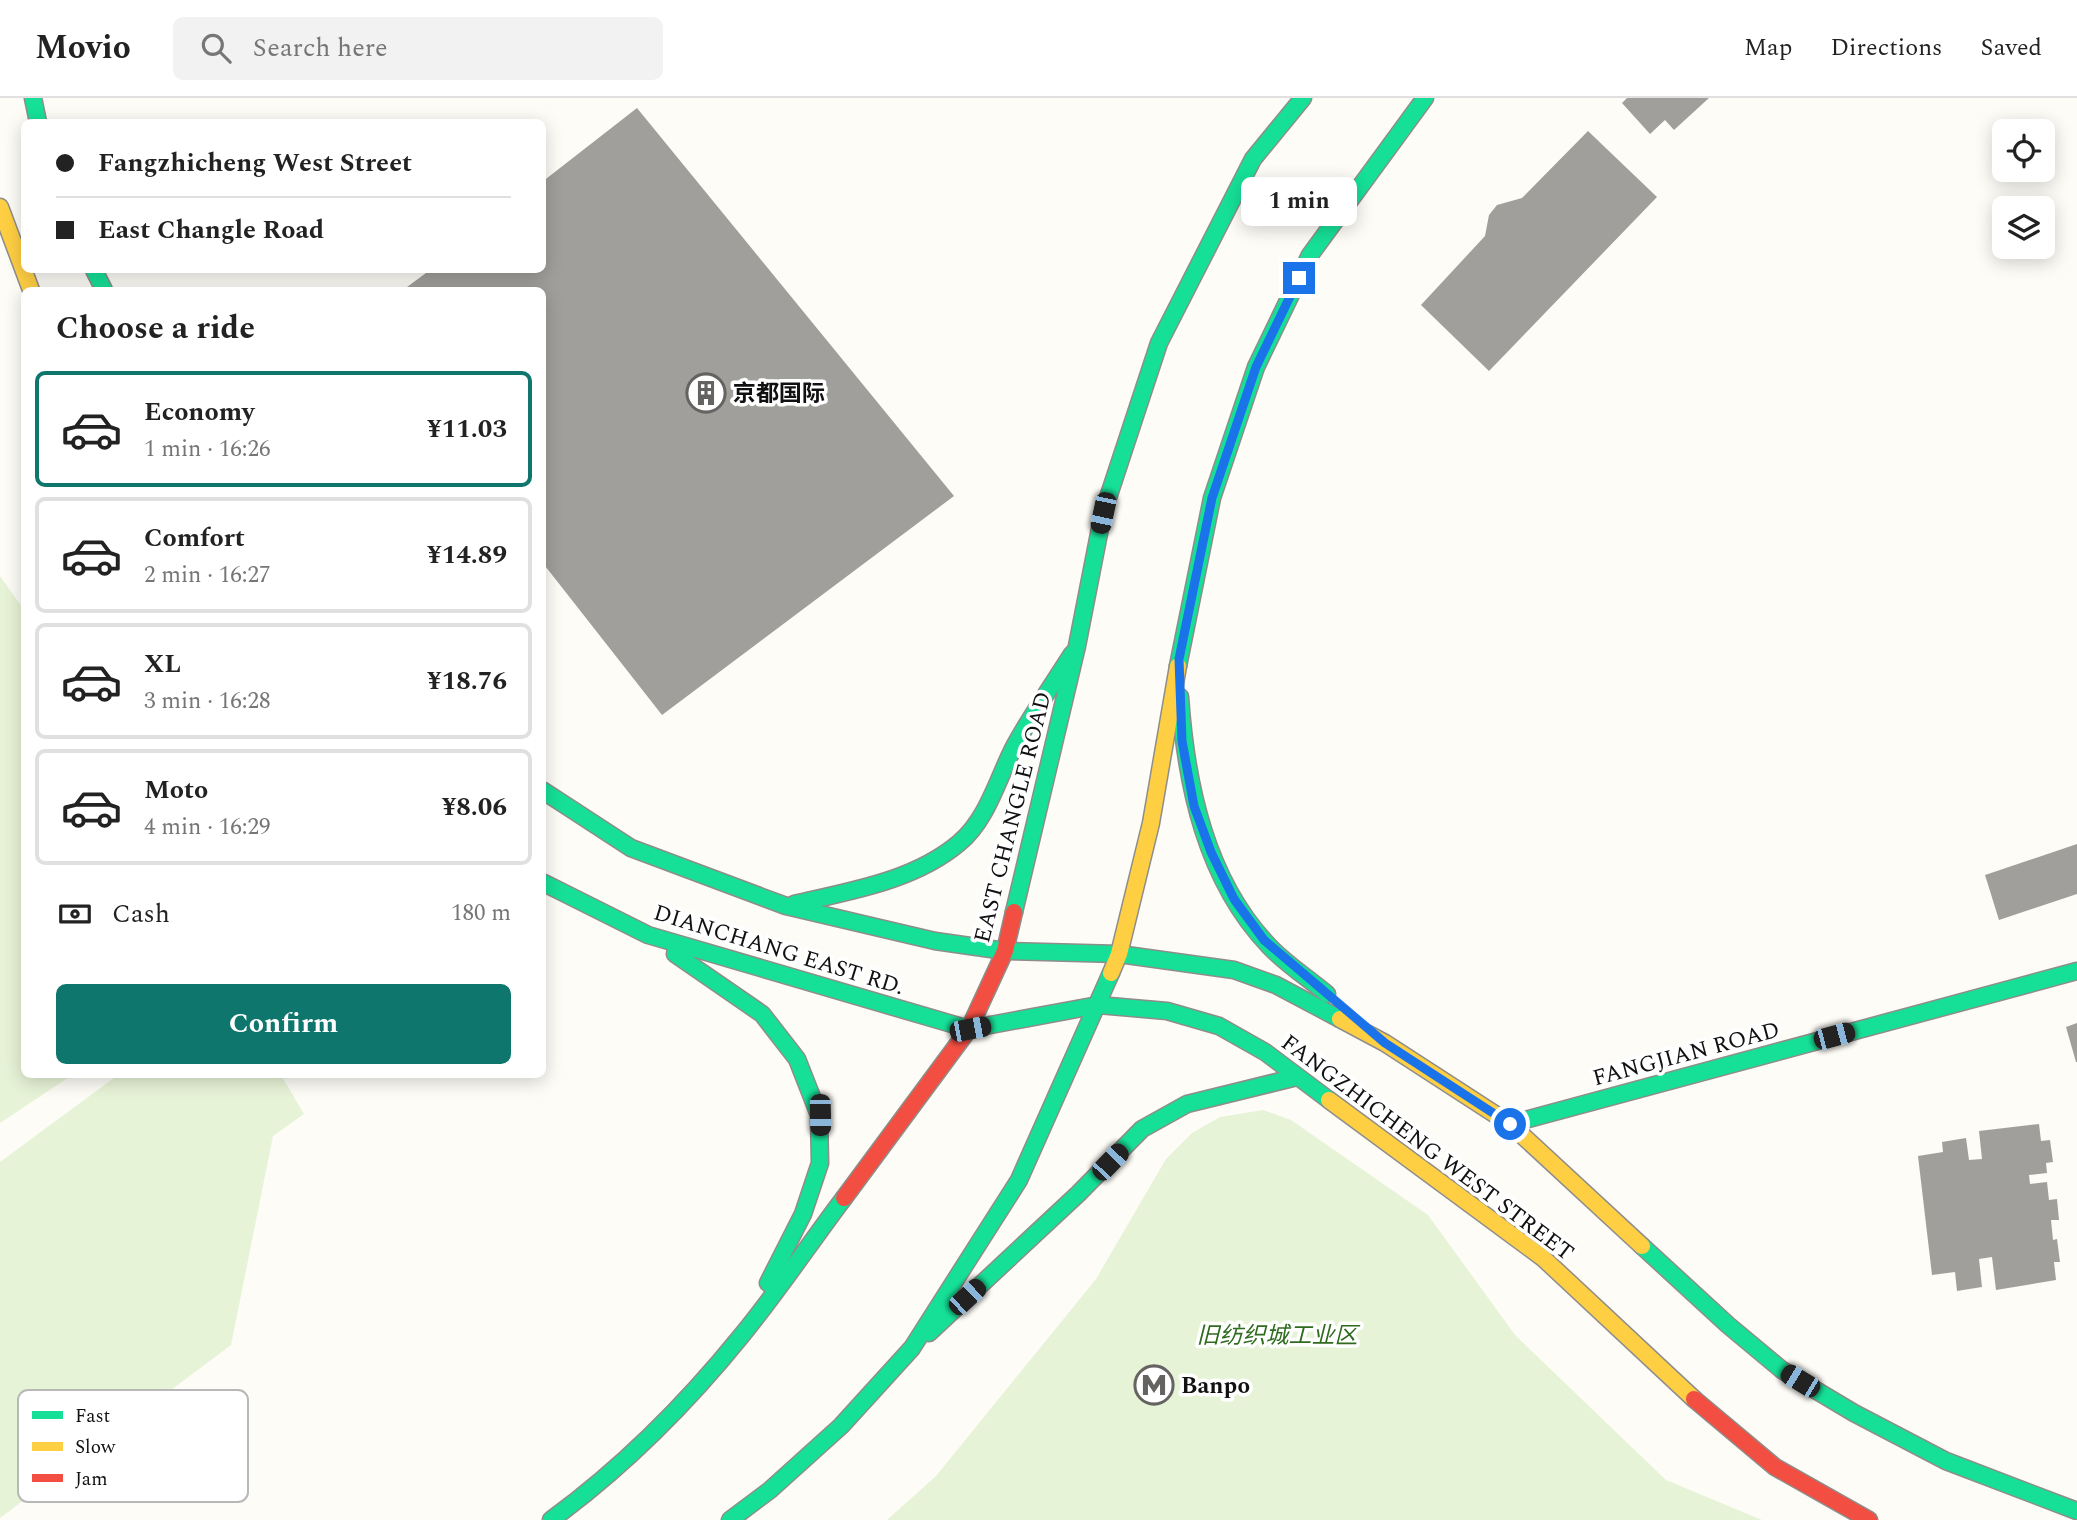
<!DOCTYPE html>
<meta charset="utf-8">
<style>
:root{--surface:#fff;--page:#f2f2f2;--text:#222;--muted:#767676;--line:#e0e0e0;--accent:#0f766e}
body{margin:0;font-family:Spectral,"Noto Sans SC",serif;background:var(--page);color:var(--text);height:100vh;display:flex;flex-direction:column;font-size:26px;white-space:nowrap}
*{box-sizing:border-box;margin:0}
p{font-size:23px;color:var(--muted)}
.icon{flex:none;width:38px;height:38px;fill:none;stroke:currentColor;stroke-width:2;stroke-linecap:round;stroke-linejoin:round}
.map{position:relative;flex:1;overflow:hidden}
.drawer{position:absolute;left:21px;top:189px;width:525px;height:791px;display:flex;flex-direction:column;background:var(--surface);border-radius:10px;box-shadow:0 4px 18px #0003}
.drawer>*{flex:none}
.hud{position:absolute;left:21px;top:21px;width:525px;height:154px;border-radius:10px;box-shadow:0 4px 18px #0003;display:grid;align-content:center;height:154px;padding:0 35px;background:var(--surface)}
.fabs{position:absolute;left:1992px;top:21px;display:grid;gap:14px}
.fabs a{display:grid;place-items:center;width:63px;height:63px;border-radius:10px;background:var(--surface);box-shadow:0 4px 18px #0003;font-size:35px}
.end{position:absolute;width:32px;height:32px;margin:-16px;border:9px solid #1a73e8;background:#fff;box-shadow:0 0 0 4px #fff}
.from{border-radius:50%}
.bubble{position:absolute;height:49px;border-radius:10px;background:var(--surface);box-shadow:0 4px 18px #0003;font-size:23px;font-weight:700;line-height:49px;text-align:center}
.car{position:absolute;width:21px;height:42px;margin:-21px -10px;border-radius:9px;box-shadow:0 0 5px 2px #0007;background:linear-gradient(#222 24%,#8ab4d8 0 40%,#222 0 76%,#8ab4d8 0 86%,#222 0)}
.hud b{display:flex;align-items:center;gap:24px;height:66px;font-size:26px}
.hud b+b{border-top:2px solid var(--line)}
.hud i{width:18px;height:18px;background:var(--text)}
ul{padding:0;list-style:none}
li{display:flex;align-items:center;gap:21px;height:116px;margin:0 14px 10px;padding:0 21px;border:4px solid var(--line);border-radius:10px}
li div{flex:1}
li b{display:block;font-size:26px}
li em{font-style:normal;font-weight:700}
li.active{border-color:var(--accent)}
li>.icon{width:63px;height:63px;stroke-width:1.5}
h2{padding:0 35px;font-size:32px;line-height:84px}
.pay{display:flex;align-items:center;gap:18px;height:77px;padding:0 35px;font-size:26px}
.pay p{margin-inline-start:auto}
.action{display:flex;gap:14px;margin-top:auto;padding:14px 35px}
.action a{flex:1;height:80px;border-radius:10px;background:var(--accent);color:#fff;font-size:28px;font-weight:700;line-height:80px;text-align:center}
header{display:flex;align-items:center;gap:42px;box-sizing:border-box;height:98px;padding:0 35px;background:var(--surface);border-bottom:2px solid var(--line)}
header strong{font-size:33px}
nav{display:flex;gap:38px;margin-inline-start:auto;font-size:24px}
.search{width:490px;height:63px;background:var(--page);display:flex;align-items:center;gap:18px;box-sizing:border-box;padding:0 24px;border-radius:10px;color:var(--muted);font-size:26px}
.map>svg:first-child{display:block}
.green{fill:#e7f3d7}
.building{fill:#a19f9c}
.lines{fill:none;stroke-linecap:round;stroke-linejoin:round}
.fast-casing{stroke:#8e8d8b;stroke-width:19}
.slow-casing{stroke:#8e8d8b;stroke-width:19}
.jam-casing{stroke:#8e8d8b;stroke-width:19}
.fast{stroke:#16e098;stroke-width:16}
.slow{stroke:#ffcf43;stroke-width:16}
.jam{stroke:#f24e42;stroke-width:16}
.route{stroke:#1a73e8;stroke-width:9}
.labels{text-anchor:middle;stroke-width:7;stroke-linejoin:round;paint-order:stroke}
.poi-label{font-size:23px;font-weight:bold;fill:#111;stroke:#fff;text-anchor:start}
.street-label{font-size:23px;fill:#111;stroke:#fff}
.park-label{font-size:23px;font-style:italic;fill:#2f6b1f;stroke:#fff}
.key{fill:#fff;stroke:#b8b8b8;stroke-width:2}
.key-label{font-size:19px;fill:#111}
</style>
<header>
<strong>Movio</strong>
<div class="search"><svg class="icon" aria-label="search" viewBox="0 0 24 24"><circle cx="10" cy="10" r="6"/><path d="M15 15l6 6"/></svg>Search here</div>
<nav><a>Map</a><a>Directions</a><a>Saved</a></nav>
</header>
<div class="map">
<svg width="2077" height="1422" viewBox="0 0 2077 1422">
<rect width="100%" height="100%" fill="#fdfcf7"/>
<!-- green -->
<g class="green">
<polygon points="0,478 24,512 24,976 72,977 0,1025"/>
<polygon points="118,977 281,977 304,1016 273,1038 231,1247 0,1420 0,1064"/>
<polygon points="1263,1012 1291,1022 1428,1117 1515,1237 1666,1382 1762,1422 887,1422 936,1378 1096,1181 1166,1061 1192,1035 1220,1019"/>
</g>
<!-- building -->
<g class="building">
<polygon points="1627,0 1709,0 1674,32 1665,22 1650,36 1622,5"/>
<polygon points="637,10 954,398 662,617 542,464 542,192 403,192 430,172 542,172 542,84"/>
<polygon points="1588,33 1657,99 1489,273 1421,207 1485,138 1489,117 1497,107 1522,100"/>
<polygon points="2077,746 2077,796 1999,822 1985,777"/>
<polygon points="2077,925 2077,964 2076,964 2066,929"/>
<polygon points="2039,1026 2041,1043 2050,1042 2053,1064 2046,1065 2047,1075 2029,1077 2030,1086 2047,1084 2049,1102 2057,1101 2059,1122 2051,1122 2053,1142 2057,1141 2060,1164 2054,1164 2056,1182 1996,1192 1992,1159 1979,1161 1982,1189 1957,1193 1955,1174 1932,1177 1918,1058 1943,1054 1942,1044 1966,1040 1969,1062 1982,1061 1979,1033"/>
</g>
<g class="lines">
<!-- fast casing -->
<g class="fast-casing">
<g id="fast">
<polyline points="33,0 38,24"/>
<polyline points="94,172 104,192"/>
<polyline points="1178,568 1212,400 1256,269 1310,157 1425,0"/>
<path d="M1180 599C1186 687 1206 782 1269 848 1286 866 1308 880 1327 896"/>
<polyline points="542,692 631,750 786,808 935,843 1005,853 1119,856 1234,872 1276,887 1340,921"/>
<polyline points="542,784 648,837 969,931 1098,907 1167,913 1219,928 1265,954 1329,1002"/>
<path d="M794 806C850 793 914 783 959 745 988 721 998 679 1015 647 1032 616 1053 586 1072 556"/>
<polyline points="1014,814 1077,548 1103,415 1159,245 1253,61 1303,0"/>
<polyline points="675,856 762,916 797,961 819,1017 820,1065 803,1116 768,1185"/>
<polyline points="1510,1026 2077,873"/>
<polyline points="1642,1148 1728,1227 1782,1272 1854,1315 1946,1363 2077,1413"/>
<polyline points="929,1235 1078,1096 1142,1031 1187,1006 1297,979"/>
<path d="M551 1422C622 1370 687 1305 742 1237 778 1193 810 1145 844 1100"/>
<polyline points="730,1422 770,1392 841,1328 912,1250 1019,1082 1111,875"/>
</g>
</g>
<!-- slow casing -->
<g class="slow-casing">
<g id="slow">
<polyline points="0,109 31,192"/>
<polyline points="1111,875 1119,856 1151,725 1178,568"/>
<polyline points="1340,921 1385,945 1510,1026 1642,1148"/>
<polyline points="1329,1002 1543,1160 1694,1301"/>
</g>
</g>
<!-- jam casing -->
<g class="jam-casing">
<g id="jam">
<polyline points="844,1100 969,931 1005,853 1014,814"/>
<polyline points="1694,1301 1775,1369 1869,1422"/>
</g>
</g>
<!-- fast -->
<use href="#fast" class="fast"/>
<!-- slow -->
<use href="#slow" class="slow"/>
<!-- jam -->
<use href="#jam" class="jam"/>
</g>
<g class="lines">
<!-- route -->
<polyline class="route" points="1299,180 1256,269 1212,400 1179,561 1182,643 1194,708 1211,754 1234,801 1264,842 1385,945 1510,1026"/>
</g>
<!-- icons -->
<defs>
<g id="building-ring" transform="scale(2.0125)"><circle r="9.5" fill="#fff" stroke="#646362" stroke-width="1.5"/><path d="M-4-6H4V6H1V3H-1V6H-4ZM-2.5-4.3h1.7v1.8h-1.7ZM.8-4.3h1.7v1.8H.8ZM-2.5-1h1.7V.8h-1.7ZM.8-1h1.7V.8H.8Z" fill="#646362"/></g>
<g id="metro-ring" transform="scale(2.0125)"><circle r="9.5" fill="#fff" stroke="#646362" stroke-width="1.5"/><path d="M-5.5 5V-5H-3L0 0L3-5H5.5V5H3V-.5L0 4L-3-.5V5Z" fill="#646362"/></g>
</defs>
<g fill-rule="evenodd">
<use href="#building-ring" x="706" y="295"/>
<use href="#metro-ring" x="1154" y="1287"/>
</g>
<g class="labels">
<!-- poi labels -->
<g class="poi-label">
<text x="733" y="303">京都国际</text>
<text x="1181" y="1295">Banpo</text>
</g>
<!-- street labels -->
<g class="street-label">
<text transform="translate(1012 719) rotate(-76)" y="8">EAST CHANGLE ROAD</text>
<text transform="translate(779 851) rotate(17)" y="8">DIANCHANG EAST RD.</text>
<text transform="translate(1686 955) rotate(-15)" y="8">FANGJIAN ROAD</text>
<text transform="translate(1428 1049) rotate(37)" y="8">FANGZHICHENG WEST STREET</text>
</g>
<!-- park labels -->
<g class="park-label">
<text x="1277" y="1245">旧纺织城工业区</text>
</g>
</g>
<!-- legend -->
<rect x="18" y="1292" width="230" height="112" rx="10" class="key"/>
<rect x="32" y="1313" width="31" height="8" fill="#16e098"/>
<rect x="32" y="1344" width="31" height="9" fill="#ffcf43"/>
<rect x="32" y="1376" width="31" height="8" fill="#f24e42"/>
<g class="key-label">
<text x="75" y="1324">Fast</text>
<text x="75" y="1355">Slow</text>
<text x="75" y="1387">Jam</text>
</g>
</svg>
<div class="fabs">
<a><svg class="icon" aria-label="locate" viewBox="0 0 24 24"><circle cx="12" cy="12" r="6"/><path d="M12 2v4M12 18v4M2 12h4M18 12h4"/></svg></a>
<a><svg class="icon" aria-label="layers" viewBox="0 0 24 24"><path d="M12 4l9 5-9 5-9-5zM3 14l9 5 9-5"/></svg></a>
</div>
<i class="end from" style="left:1510px;top:1026px"></i>
<i class="end" style="left:1299px;top:180px"></i>
<div class="bubble" style="left:1241px;top:79px;width:116px">1 min</div>
<i class="car" style="left:1103px;top:415px;rotate:192deg"></i>
<i class="car" style="left:970px;top:931px;rotate:79deg"></i>
<i class="car" style="left:1834px;top:938px;rotate:75deg"></i>
<i class="car" style="left:820px;top:1017px;rotate:179deg"></i>
<i class="car" style="left:1110px;top:1064px;rotate:44deg"></i>
<i class="car" style="left:967px;top:1199px;rotate:47deg"></i>
<i class="car" style="left:1800px;top:1283px;rotate:301deg"></i>
<div class="hud">
<b><i class="from"></i>Fangzhicheng West Street</b>
<b><i></i>East Changle Road</b>
</div>
<section class="drawer">
<h2>Choose a ride</h2>
<ul>
<li class="active"><svg class="icon" aria-label="car" viewBox="0 0 24 24"><path d="M5 17H2v-5l4-1 3-4h7l3 4 3 1v5h-3M9 17h6M6 11h13"/><circle cx="7" cy="17" r="2"/><circle cx="17" cy="17" r="2"/></svg><div><b>Economy</b><p>1 min · 16:26</p></div><em>¥11.03</em></li>
<li><svg class="icon" aria-label="car" viewBox="0 0 24 24"><path d="M5 17H2v-5l4-1 3-4h7l3 4 3 1v5h-3M9 17h6M6 11h13"/><circle cx="7" cy="17" r="2"/><circle cx="17" cy="17" r="2"/></svg><div><b>Comfort</b><p>2 min · 16:27</p></div><em>¥14.89</em></li>
<li><svg class="icon" aria-label="car" viewBox="0 0 24 24"><path d="M5 17H2v-5l4-1 3-4h7l3 4 3 1v5h-3M9 17h6M6 11h13"/><circle cx="7" cy="17" r="2"/><circle cx="17" cy="17" r="2"/></svg><div><b>XL</b><p>3 min · 16:28</p></div><em>¥18.76</em></li>
<li><svg class="icon" aria-label="car" viewBox="0 0 24 24"><path d="M5 17H2v-5l4-1 3-4h7l3 4 3 1v5h-3M9 17h6M6 11h13"/><circle cx="7" cy="17" r="2"/><circle cx="17" cy="17" r="2"/></svg><div><b>Moto</b><p>4 min · 16:29</p></div><em>¥8.06</em></li>
</ul>
<div class="pay"><svg class="icon" aria-label="cash" viewBox="0 0 24 24"><path d="M3 7h18v10H3z"/><circle cx="12" cy="12" r="2"/></svg>Cash<p>180 m</p></div>
<div class="action"><a>Confirm</a></div>
</section>
</div>
